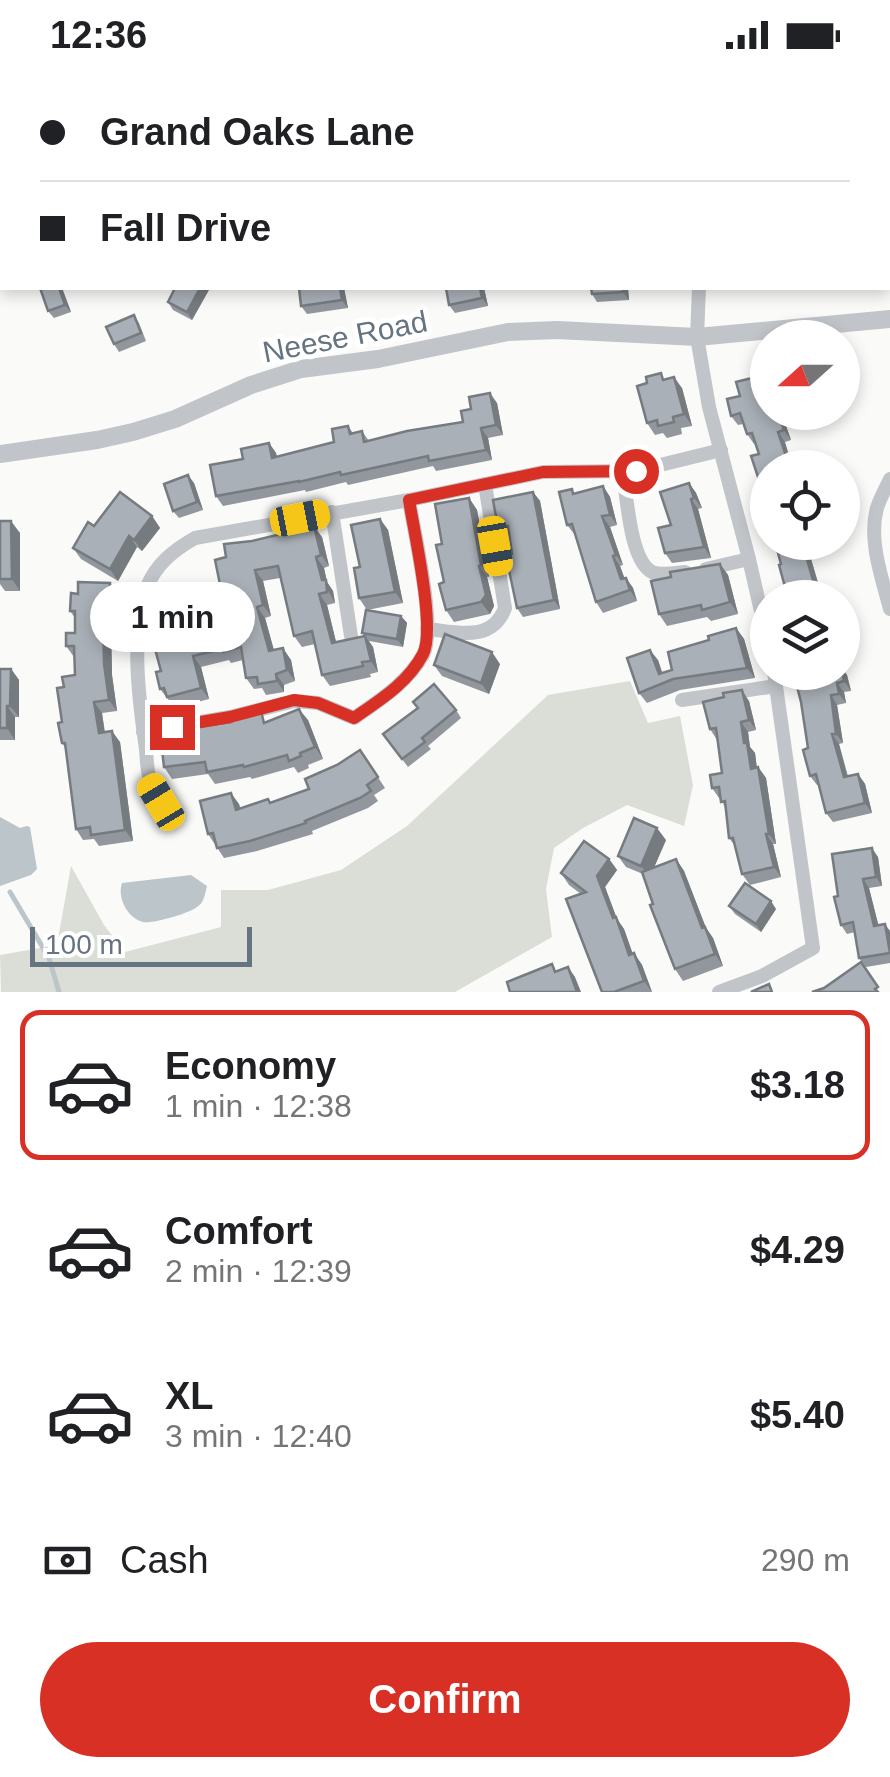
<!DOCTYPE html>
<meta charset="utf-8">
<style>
:root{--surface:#fff;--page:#f2f2f2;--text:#202124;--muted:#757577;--line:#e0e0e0;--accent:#d93025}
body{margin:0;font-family:Helvetica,sans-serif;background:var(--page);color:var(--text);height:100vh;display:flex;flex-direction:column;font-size:38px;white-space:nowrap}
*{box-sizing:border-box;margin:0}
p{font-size:32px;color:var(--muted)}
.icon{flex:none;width:55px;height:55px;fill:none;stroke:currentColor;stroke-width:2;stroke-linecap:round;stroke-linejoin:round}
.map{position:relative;height:922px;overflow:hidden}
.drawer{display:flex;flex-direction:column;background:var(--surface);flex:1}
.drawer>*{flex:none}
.hud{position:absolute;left:0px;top:0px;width:890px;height:220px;box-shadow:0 5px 15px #0003;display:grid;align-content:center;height:220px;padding:0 40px;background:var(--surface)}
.needle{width:65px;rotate:249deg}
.buttons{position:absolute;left:750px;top:250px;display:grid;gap:20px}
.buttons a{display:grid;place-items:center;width:110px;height:110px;border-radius:50%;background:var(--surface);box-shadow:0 5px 15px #0003;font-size:50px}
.scale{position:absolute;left:30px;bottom:25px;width:222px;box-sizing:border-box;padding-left:10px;border:5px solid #667481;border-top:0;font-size:28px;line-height:35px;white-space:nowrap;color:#667481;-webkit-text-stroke:8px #fff;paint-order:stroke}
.end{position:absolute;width:45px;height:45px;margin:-22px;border:12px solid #d93025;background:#fff;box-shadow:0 0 0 5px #fff}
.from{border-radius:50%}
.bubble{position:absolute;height:70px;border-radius:35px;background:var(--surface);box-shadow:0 5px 15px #0003;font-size:32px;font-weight:600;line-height:70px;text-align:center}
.car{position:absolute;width:30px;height:60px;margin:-30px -15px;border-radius:12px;box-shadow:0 0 8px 2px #0007;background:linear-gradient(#f5c518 24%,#345 0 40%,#f5c518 0 76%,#345 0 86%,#f5c518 0)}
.hud b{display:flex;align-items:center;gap:35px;height:95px;font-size:38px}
.hud b+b{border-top:2px solid var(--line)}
.hud i{width:25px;height:25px;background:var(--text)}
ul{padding:18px 0 0;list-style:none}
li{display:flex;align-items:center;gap:30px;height:150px;margin:0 20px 15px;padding:0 20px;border:5px solid transparent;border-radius:20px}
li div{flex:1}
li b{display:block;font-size:38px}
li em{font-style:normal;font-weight:600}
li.current{border-color:var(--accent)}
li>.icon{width:90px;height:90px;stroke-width:1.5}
.pay{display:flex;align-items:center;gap:25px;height:110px;padding:0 40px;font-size:38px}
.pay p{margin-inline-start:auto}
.primary-button{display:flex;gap:20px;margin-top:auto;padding:20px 40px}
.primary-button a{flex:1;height:115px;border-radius:60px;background:var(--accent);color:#fff;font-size:40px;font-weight:600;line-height:115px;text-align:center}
.status{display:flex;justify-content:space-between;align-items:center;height:70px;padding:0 50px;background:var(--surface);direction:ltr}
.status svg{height:28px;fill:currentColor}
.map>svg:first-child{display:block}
.green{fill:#daded7}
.water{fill:#bbc5ca}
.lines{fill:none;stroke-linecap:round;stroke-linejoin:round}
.stream{stroke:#bbc5ca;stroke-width:5}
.minor{stroke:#c1c5c9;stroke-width:14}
.tertiary{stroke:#c1c5c9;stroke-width:18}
.wall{fill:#91979d}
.shaded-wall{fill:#767b80}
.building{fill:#a9b0b7;stroke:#767b80;stroke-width:2.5}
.route{stroke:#d93025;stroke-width:12}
.labels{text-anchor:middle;stroke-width:10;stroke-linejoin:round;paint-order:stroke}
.street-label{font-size:30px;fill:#667481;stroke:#fff}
</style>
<div class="status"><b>12:36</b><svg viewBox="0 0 49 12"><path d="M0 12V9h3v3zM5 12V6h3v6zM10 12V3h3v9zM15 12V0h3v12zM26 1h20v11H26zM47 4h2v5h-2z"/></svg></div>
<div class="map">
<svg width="890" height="922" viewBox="0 0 890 922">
<rect width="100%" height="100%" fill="#fafaf8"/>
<!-- green -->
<polygon class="green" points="630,611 648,653 680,646 693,715 684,756 627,735 583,758 554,778 546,819 552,867 455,922 1,922 0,885 57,875 71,796 104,855 125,882 221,857 221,820 268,820 341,800 407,756 548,625"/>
<!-- water -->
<g class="water">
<polygon points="0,747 20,758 27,756 30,757 37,799 31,805 0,816"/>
<path d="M191 805 207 816C205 824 204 833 197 837 188 844 152 854 143 852 127 848 117 827 122 813Z"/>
</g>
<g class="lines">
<!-- stream -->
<polyline class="stream" points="10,822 49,888 59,922"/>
<!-- minor -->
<g class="minor">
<polyline points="606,0 608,2"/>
<polyline points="0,120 2,120"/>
<polyline points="699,218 697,267 709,337 749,489 768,572"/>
<path d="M623 403C627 427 630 491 652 502 662 506 675 503 685 502"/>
<path d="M890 409C886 418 880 428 877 438 868 470 882 508 890 539"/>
<polyline points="332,442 351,566"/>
<polyline points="706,499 749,489"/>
<path d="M427 559C457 562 492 573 505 538L485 414"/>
<polyline points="682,630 776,616"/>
<path d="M143 662 230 647 294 631 318 633 354 648C380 630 407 613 423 585 437 559 414 462 409 430"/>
<path d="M172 750C166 739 157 728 152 717 147 706 147 691 146 679 139 631 130 563 147 517 156 494 174 480 195 468L409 430 543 402 636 401 721 380"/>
<polyline points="719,922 762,906 813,878 774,602"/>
</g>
<!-- tertiary -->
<polyline class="tertiary" points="0,384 97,370 133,362 175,349 251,315 301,299 378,289 508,262 557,260 697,267 890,249"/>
</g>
<!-- wall -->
<g class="wall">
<polygon points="62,218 71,242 54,248 48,241"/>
<polygon points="175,218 210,218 192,250 173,240 168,232"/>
<polygon points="344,218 348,238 307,244 301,236"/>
<polygon points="484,218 488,236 455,243 449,235"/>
<polygon points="591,218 628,218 629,230 597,232 592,224"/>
<polygon points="134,245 139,253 146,271 119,282 114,274"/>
<polygon points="665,309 682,318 692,356 681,358 682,364 667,368 663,363 655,365 647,353"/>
<polygon points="740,326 768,342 781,342 791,370 785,372 763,422 759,384 756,374 754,374 747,364 743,354 738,355 731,346"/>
<polygon points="497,333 503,365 488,368 492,390 436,401 433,396 348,415 346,412 306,422 305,420 223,436 216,426 243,389 269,373 276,383 277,387 334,372 348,356 353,363 362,361 369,371 463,352"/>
<polygon points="194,413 203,440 179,448 173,441"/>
<polygon points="689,413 696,423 702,438 698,439 711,488 672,493 665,483 671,455"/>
<polygon points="603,416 610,427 617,455 610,457 623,495 620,496 624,508 626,508 633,518 637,531 603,543 596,532 575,465 567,455 575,423"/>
<polygon points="533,422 540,431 560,539 523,547 517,538 509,467 504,468 498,458"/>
<polygon points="469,428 477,440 489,507 487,507 494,536 490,544 454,552 446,540 442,474"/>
<polygon points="152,446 160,458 142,481 137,477 118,511 81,489 73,478 94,456"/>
<polygon points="380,449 388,460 403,533 367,540 401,546 407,553 403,577 369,571 373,577 378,602 370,604 371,607 330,616 322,605 315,574 302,577 294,566 280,508 263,511 271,546 265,548 274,580 291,590 295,611 284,615 284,622 266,625 262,618 254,619 246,608 243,590 231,593 229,590 201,597 209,629 175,638 160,619 159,578 168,562 194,531 204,569 223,564 223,529 215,490 322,467 329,496 324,498 327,512 333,521 335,533 327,535 336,572 365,566 362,563 367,540 359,528 360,497"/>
<polygon points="0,451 20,463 20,521 5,521 0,514"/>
<polygon points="775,472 821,472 825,485 811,489 821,523 824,528 788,528 781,494"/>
<polygon points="720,494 728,505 738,544 711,551 707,547 667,556 659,544"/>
<polygon points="110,513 118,524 117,556 111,556 112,605 117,641 102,643 105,662 120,672 133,771 99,776 94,769 83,770 76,759 66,679 62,673 62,652 64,617 75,605 74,587 66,576 75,563 75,548 70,541 78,524"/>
<polygon points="736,558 744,569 755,608 680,620 647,633 639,623 658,590 662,603 672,600 709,570"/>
<polygon points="500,594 489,624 442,606 434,595"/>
<polygon points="842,598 847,605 851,621 844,622 846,633 837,635 843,673 839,674 848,706 858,704 865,714 872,743 833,752 826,743 819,715 817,715 810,706 803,602 842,602"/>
<polygon points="0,599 11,599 19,610 19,647 15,647 15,670 0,670"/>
<polygon points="749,631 756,660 748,662 750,677 755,683 757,698 758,697 766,708 776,774 773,774 781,807 750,815 742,804 736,777 729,768 725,738 721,728 719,728 712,718 722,703 717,670 710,659"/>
<polygon points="456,640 461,648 428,676 431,679 408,697 383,664"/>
<polygon points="308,650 323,689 308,695 309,698 298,703 294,697 252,709 250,707 215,714 208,704 172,709 164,697 268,652"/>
<polygon points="360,680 385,718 374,725 378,731 368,738 312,761 313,764 257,781 224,788 208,764 239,734 240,738 268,729 271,733 309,719 337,695"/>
<polygon points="666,770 654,797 676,789 684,801 706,858 713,868 723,896 683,911 675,899 643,804 626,797 618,786"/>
<polygon points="878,787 882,816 869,818 878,855 890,861 890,893 866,897 859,888 855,862 847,864 841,855 838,826"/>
<polygon points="609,789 617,800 605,817 617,849 624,859 633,884 634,883 642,895 652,922 602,922 581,824 569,815 561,803"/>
<polygon points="729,836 776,839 761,862 735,844"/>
</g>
<!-- shaded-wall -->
<g class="shaded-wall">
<polygon points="59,218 62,218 71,242 65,235"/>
<polygon points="200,218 210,218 192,250 187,242"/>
<polygon points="340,218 344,218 348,238 342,230"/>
<polygon points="480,218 484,218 488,236 482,228"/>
<polygon points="623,218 628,218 629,230 623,222"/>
<polygon points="674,307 682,318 692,356 684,344"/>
<polygon points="490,323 497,333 503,365 496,355"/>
<polygon points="778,342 781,342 791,370 784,360"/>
<polygon points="481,358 488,368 492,390 486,380"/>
<polygon points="778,362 785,372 793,398 790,398"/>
<polygon points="269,373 276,383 279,398 272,388"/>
<polygon points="188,405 194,413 203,440 197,432"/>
<polygon points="689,413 696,423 702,438 694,428"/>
<polygon points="603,416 610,427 617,455 610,445"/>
<polygon points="533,422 540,431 560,539 554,530"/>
<polygon points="469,428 477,440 489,507 481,495"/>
<polygon points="691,429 698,439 711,488 704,477"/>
<polygon points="152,446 160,458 142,481 134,470"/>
<polygon points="602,446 610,457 623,495 616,485"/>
<polygon points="380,449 388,460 403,533 395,522"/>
<polygon points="11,451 20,463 20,521 12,509"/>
<polygon points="314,456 322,467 329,496 321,485"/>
<polygon points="129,466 137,477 118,511 110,499"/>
<polygon points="804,479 811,489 821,523 824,528 819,528 817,524"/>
<polygon points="613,486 620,496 629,520 621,509"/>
<polygon points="316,487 324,498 327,512 333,521 335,533 322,510"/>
<polygon points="720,494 728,505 738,544 730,532"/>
<polygon points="479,496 487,507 494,536 490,544 481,532"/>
<polygon points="255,500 263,511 271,546 263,535"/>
<polygon points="626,508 633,518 637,531 630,520"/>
<polygon points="110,513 118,524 117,556 109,545"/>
<polygon points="187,520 194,531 207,582 200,571"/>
<polygon points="319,524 327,535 339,584 332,573"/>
<polygon points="257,537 265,548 277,592 269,581"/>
<polygon points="103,545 111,556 112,605 117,641 109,630 104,594"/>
<polygon points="401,546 407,553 403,577 397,569"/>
<polygon points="736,558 744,569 755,608 747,598"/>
<polygon points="365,566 373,577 378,602 371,591"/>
<polygon points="283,578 291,590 295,611 287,600"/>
<polygon points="650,580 658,590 666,614 659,604"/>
<polygon points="492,582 500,594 489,624 481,613"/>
<polygon points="193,586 201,597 209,629 201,618"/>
<polygon points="842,598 847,605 851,621 844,611"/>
<polygon points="11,599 19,610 19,647 10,636"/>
<polygon points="276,604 284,615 284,622 277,611"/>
<polygon points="837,613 844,622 846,633 839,624"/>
<polygon points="742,620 749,631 756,660 749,650"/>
<polygon points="831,625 837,635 843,673 836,664"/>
<polygon points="94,632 102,643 106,674 99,663"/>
<polygon points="7,636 15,647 15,670 7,658"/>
<polygon points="299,639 308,650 323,689 315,677"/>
<polygon points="741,652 748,662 750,677 755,683 758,709 751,699 744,673"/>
<polygon points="112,661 120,672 133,771 125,760"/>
<polygon points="832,664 839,674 850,717 844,707"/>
<polygon points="758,697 766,708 776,774 769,764"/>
<polygon points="858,704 865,714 872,743 865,733"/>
<polygon points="231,723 239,734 243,750 236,740"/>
<polygon points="657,758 666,770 650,807 641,796"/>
<polygon points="766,764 773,774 781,807 774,797"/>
<polygon points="872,778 878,787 882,816 876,807"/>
<polygon points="609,789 617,800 605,817 617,849 624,859 637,897 629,885 613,848 597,806"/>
<polygon points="676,789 684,801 706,858 713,868 723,896 715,884 702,858"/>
<polygon points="863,809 869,818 881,865 874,856"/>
<polygon points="771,831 776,839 761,862 756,854"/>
<polygon points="885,854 890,861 890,883"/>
<polygon points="634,883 642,895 652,922 644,911"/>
<polygon points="568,897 575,907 581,922 577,922"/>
</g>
<!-- building -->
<g class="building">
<polygon points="235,0 278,0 286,2 235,2 234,1"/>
<polygon points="369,0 556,0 556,2 359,2"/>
<polygon points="40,218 59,218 65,235 48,241"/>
<polygon points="175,218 200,218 187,242 168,232"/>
<polygon points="299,218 340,218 342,230 301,236"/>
<polygon points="446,218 480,218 482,228 449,235"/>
<polygon points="591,218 623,218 623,222 592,224"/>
<polygon points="134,245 141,263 114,274 106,257"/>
<polygon points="661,303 663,310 674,307 684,344 673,347 674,352 658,356 657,350 647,353 637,316 647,313 646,307"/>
<polygon points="768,304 768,342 778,342 784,360 778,362 790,398 768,398 768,443 761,423 763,422 751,386 759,384 752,363 747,364 740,343 731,346 727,329 740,326 736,312"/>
<polygon points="490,323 496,355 481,358 486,380 429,391 428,386 341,405 340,402 299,412 299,411 216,426 210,395 243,389 241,379 269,373 272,388 334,372 332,359 348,356 350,364 362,361 364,372 407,361 463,352 461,341 471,339 469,327"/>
<polygon points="188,405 197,432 173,441 164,414"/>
<polygon points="689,413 694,428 691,429 704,477 665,483 658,458 671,455 660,422"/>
<polygon points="603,416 610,445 602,446 616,485 613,486 621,509 626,508 630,520 596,532 572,454 567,455 559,422 572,419 573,424"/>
<polygon points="120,422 152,446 134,470 129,466 110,499 73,478 88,452 94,456"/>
<polygon points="533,422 554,530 517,538 506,486 512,484 508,456 498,458 493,430"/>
<polygon points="469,428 481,495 479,496 486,525 481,532 446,540 439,514 444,512 436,475 442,474 435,434"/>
<polygon points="380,449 395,522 359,528 354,498 360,497 351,455"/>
<polygon points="0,451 11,451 12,509 0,509"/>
<polygon points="314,456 321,485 316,487 322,510 326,510 327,522 319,524 332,573 365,566 371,591 362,592 363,596 322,605 312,561 294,566 278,496 255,500 263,535 257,537 269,581 283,578 287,600 276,604 277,611 258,614 257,607 246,608 241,577 223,582 222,579 193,586 201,618 167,627 164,618 160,619 156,602 161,601 155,579 159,578 156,565 168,562 159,528 187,520 200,571 223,564 216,530 223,529 215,490 226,487 224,474 252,471"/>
<polygon points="775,472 817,472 818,475 804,479 817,524 820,523 822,528 788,528 779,495 781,494"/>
<polygon points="720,494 730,532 702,540 701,535 659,544 651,511 671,507 670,502"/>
<polygon points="78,512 110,513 109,545 103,545 104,594 109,630 94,632 99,663 112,661 125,760 91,765 90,757 76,759 65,673 62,673 58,653 62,652 57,618 64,617 62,607 75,605 74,576 66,576 66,563 75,563 75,541 70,541 71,523 78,524"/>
<polygon points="366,540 401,546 397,569 362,563"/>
<polygon points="736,558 747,598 673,609 639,623 627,588 650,580 659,604 672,600 668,582 709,570 708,566"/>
<polygon points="445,564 492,582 481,613 434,595"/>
<polygon points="0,599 11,599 10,636 7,636 7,658 0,658"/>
<polygon points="803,602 842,602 844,611 837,613 839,624 831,625 836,664 832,664 844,707 858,704 865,733 826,743 816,704 810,706 803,680 808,678 801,632 794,605"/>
<polygon points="434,614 456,640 422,668 425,672 402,689 383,664 418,638 413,632"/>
<polygon points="742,620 749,650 741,652 744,673 747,673 751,699 758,697 769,764 766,764 774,797 742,804 733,768 729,768 725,731 721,732 719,717 712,718 710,705 722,703 716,658 710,659 703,632 724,627 723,623"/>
<polygon points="299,639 315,677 300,683 301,686 289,691 287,685 244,697 243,695 207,702 205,692 164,697 160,663 231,652 230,650 261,641 264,653"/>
<polygon points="360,680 378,707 367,715 371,721 360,728 305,751 306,753 250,771 217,778 213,763 208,764 200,731 231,723 236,740 268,729 270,733 309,719 305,709 337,695"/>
<polygon points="634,748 657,758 641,796 618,786"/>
<polygon points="584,771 609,789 597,806 613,848 616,847 629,885 634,883 644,911 614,922 602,922 566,829 586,822 561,803"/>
<polygon points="872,778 876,807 863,809 874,856 885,854 890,883 859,888 853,852 841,855 834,827 838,826 832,784"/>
<polygon points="676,789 702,858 705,857 715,884 675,899 650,835 653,834 642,802"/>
<polygon points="745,813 771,831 756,854 729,836"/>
<polygon points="861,892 878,917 875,919 878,922 812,922 824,918"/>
<polygon points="552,894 555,902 568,897 577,922 510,922 507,912"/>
<polygon points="769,914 772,922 751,922"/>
</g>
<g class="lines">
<!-- route -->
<path class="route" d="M172 657 230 647 294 630 318 633 354 648C380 630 408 613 423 584 436 559 414 462 409 430L543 402 636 401"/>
</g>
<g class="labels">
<!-- street labels -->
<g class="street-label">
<text transform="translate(345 267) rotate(-11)" y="10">Neese Road</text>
</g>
</g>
</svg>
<div class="buttons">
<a><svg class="needle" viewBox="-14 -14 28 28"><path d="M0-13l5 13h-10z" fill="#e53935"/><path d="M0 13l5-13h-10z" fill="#757577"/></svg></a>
<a><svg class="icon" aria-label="locate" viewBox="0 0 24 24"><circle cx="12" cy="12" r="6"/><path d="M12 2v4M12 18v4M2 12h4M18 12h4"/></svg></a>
<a><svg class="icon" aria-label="layers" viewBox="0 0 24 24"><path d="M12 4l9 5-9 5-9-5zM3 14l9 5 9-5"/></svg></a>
</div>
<div class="scale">100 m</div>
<i class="end from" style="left:636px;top:401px"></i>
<i class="end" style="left:172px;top:657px"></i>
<div class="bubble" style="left:90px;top:512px;width:165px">1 min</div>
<i class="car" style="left:300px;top:448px;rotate:79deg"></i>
<i class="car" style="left:495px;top:476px;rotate:170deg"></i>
<i class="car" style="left:161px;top:732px;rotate:329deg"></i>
<div class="hud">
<b><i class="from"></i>Grand Oaks Lane</b>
<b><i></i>Fall Drive</b>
</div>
</div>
<section class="drawer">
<ul>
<li class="current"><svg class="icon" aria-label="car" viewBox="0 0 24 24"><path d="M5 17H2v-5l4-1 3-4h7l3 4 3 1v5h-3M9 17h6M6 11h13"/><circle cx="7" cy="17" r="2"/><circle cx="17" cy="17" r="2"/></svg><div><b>Economy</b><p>1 min · 12:38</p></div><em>$3.18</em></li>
<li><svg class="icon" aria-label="car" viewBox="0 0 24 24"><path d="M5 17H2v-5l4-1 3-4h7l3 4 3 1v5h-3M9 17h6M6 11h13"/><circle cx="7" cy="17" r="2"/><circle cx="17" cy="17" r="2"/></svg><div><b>Comfort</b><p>2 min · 12:39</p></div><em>$4.29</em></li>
<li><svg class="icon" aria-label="car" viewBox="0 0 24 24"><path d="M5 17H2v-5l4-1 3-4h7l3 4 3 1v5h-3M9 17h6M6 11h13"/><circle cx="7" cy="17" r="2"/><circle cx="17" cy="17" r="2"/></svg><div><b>XL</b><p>3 min · 12:40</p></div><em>$5.40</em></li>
</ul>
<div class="pay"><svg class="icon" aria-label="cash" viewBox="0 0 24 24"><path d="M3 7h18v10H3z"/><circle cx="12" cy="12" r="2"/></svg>Cash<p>290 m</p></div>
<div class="primary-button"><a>Confirm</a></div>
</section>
